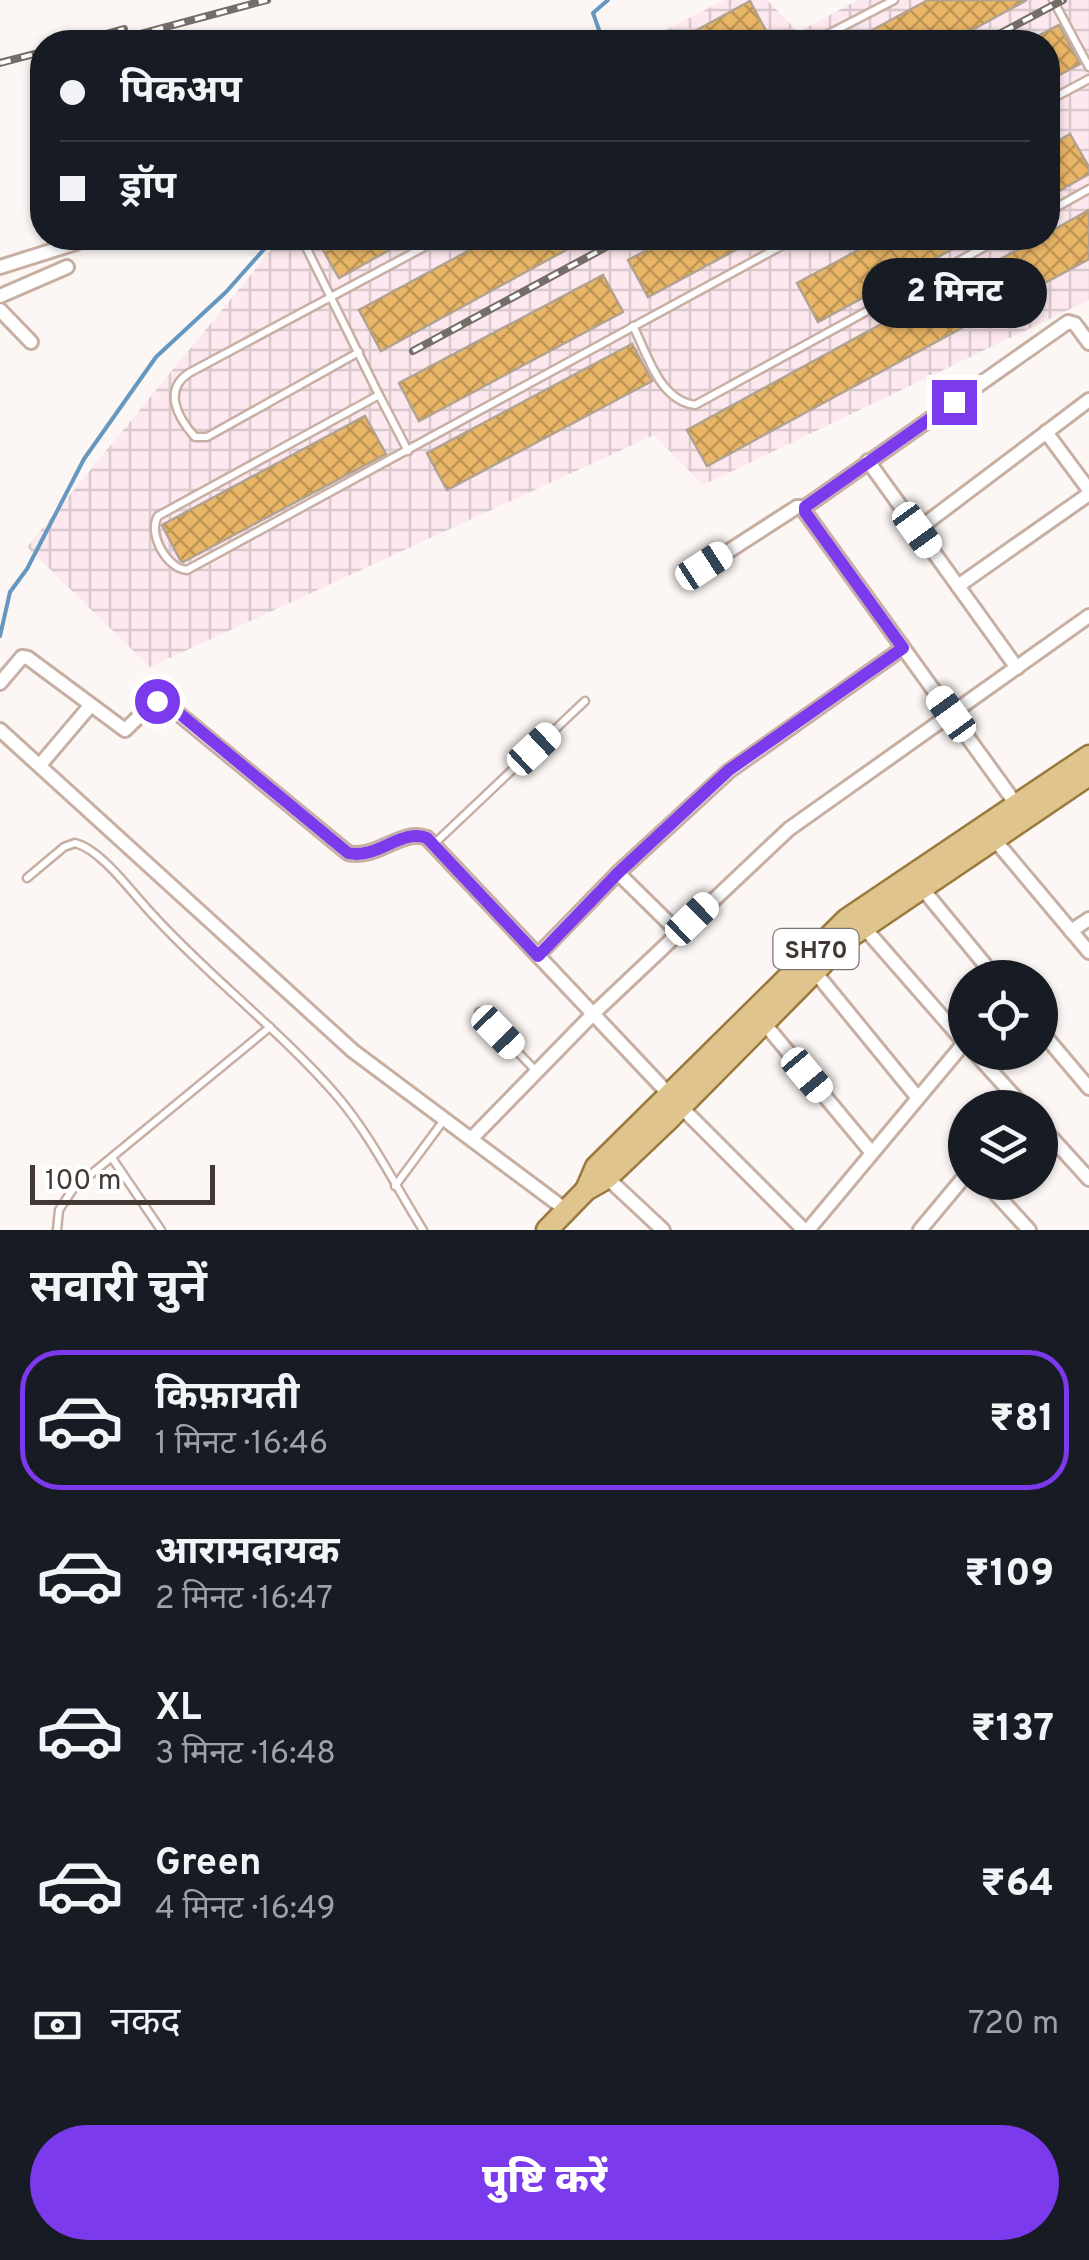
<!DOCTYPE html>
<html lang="hi">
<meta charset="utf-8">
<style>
:root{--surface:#171b24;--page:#242831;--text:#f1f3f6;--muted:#9ea1a6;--line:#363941;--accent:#7c3aed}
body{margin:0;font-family:Overpass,"Noto Sans Devanagari",sans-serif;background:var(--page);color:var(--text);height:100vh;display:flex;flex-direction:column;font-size:38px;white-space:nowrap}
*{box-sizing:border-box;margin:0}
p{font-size:32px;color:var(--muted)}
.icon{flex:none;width:55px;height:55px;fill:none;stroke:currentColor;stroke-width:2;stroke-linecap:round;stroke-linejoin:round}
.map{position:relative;height:1230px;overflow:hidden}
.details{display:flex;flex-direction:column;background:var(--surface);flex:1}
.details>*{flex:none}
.banner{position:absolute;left:30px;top:30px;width:1030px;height:220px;border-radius:40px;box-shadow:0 2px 8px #0004;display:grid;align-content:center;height:220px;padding:0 30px;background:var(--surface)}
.controls{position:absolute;left:948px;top:960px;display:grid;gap:20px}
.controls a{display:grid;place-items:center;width:110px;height:110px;border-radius:50%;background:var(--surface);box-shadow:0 2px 8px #0004;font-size:50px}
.scale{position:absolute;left:30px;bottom:25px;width:185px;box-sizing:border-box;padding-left:10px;border:5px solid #423934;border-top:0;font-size:28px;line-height:35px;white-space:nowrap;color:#423934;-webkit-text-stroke:8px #fff;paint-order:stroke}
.end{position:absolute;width:45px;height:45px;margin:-22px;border:12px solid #7c3aed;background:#fff;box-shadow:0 0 0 5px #fff}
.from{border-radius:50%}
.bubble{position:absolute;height:70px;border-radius:35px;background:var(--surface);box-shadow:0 2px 8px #0004;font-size:32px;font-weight:800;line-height:70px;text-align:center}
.car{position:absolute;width:30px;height:60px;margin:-30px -15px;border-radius:12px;box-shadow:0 0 8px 2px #0007;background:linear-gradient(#fff 24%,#345 0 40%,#fff 0 76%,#345 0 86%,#fff 0)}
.banner b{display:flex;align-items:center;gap:35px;height:95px;font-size:38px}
.banner b+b{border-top:2px solid var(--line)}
.banner i{width:25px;height:25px;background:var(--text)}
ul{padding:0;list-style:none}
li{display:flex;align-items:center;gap:30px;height:140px;margin:0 20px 15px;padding:0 10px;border:5px solid transparent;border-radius:40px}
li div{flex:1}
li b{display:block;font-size:38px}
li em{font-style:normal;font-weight:800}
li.on{border-color:var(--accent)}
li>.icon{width:90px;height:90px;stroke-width:1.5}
h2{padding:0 30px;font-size:45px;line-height:120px}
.pay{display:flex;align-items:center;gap:25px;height:110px;padding:0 30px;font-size:38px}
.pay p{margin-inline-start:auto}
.button{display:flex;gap:20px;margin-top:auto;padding:20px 30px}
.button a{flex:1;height:115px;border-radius:60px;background:var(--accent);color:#fff;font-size:40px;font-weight:800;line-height:115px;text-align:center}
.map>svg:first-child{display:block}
.industrial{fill:url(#industrial-grid)}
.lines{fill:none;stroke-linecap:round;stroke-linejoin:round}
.stream{stroke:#6697c0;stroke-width:4}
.building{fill:url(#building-cross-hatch);stroke:#b1a390;stroke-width:2.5}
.service-casing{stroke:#c7b0a3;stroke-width:11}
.minor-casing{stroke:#c7b0a3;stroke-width:18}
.primary-casing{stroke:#9a793c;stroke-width:25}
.service{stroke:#fff;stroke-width:6}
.minor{stroke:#fff;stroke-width:12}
.primary{stroke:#dfc48d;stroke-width:20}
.rail-casing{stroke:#756d68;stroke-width:8}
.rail{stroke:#fff;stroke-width:4;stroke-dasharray:11;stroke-linecap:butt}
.route{stroke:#7c3aed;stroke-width:12}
.labels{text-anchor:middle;stroke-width:8;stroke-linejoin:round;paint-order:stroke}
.shield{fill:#fff;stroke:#7b7471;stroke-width:2.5}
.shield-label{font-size:25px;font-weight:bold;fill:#423934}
</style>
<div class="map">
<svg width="1089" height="1230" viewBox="0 0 1089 1230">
<defs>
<pattern id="industrial-grid" width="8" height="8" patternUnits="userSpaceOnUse" patternTransform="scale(2.5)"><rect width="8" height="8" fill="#fce8ee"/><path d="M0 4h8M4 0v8" fill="none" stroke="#d9c8cd"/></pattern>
<pattern id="building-cross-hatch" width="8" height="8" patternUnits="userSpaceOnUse" patternTransform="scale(2.5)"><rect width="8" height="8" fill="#e9b566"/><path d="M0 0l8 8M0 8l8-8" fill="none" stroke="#be9455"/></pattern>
</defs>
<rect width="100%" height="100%" fill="#fcf7f4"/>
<!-- industrial -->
<polygon class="industrial" points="725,0 767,0 798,32 858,0 1089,0 1089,300 703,485 654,435 150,667 27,547 281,238 1048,238 1048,42 642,42"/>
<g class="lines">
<!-- stream -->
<g class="stream">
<polyline points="592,42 599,30 593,13 608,0"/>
<polyline points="0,636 10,592 27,569 84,459 156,357 226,292 274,238"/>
</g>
</g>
<!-- building -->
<g class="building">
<polygon points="928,0 1027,0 950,42 850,42"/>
<polygon points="750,1 772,42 675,42"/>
<polygon points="1059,25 1080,64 1048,81 1048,42 1026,42"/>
<polygon points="1070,134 1089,167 1089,174 1048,197 1048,147"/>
<polygon points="1089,210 1089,259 707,466 687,430 1039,238 1048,238 1048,233"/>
<polygon points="316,238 411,238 339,278"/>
<polygon points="492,238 588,238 381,351 359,310"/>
<polygon points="670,238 758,238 648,297 628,260"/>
<polygon points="881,238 973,238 818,322 797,283"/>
<polygon points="603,275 623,312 419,421 399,383"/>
<polygon points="632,344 652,381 447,490 427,453"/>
<polygon points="365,416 386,454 183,562 180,560 162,525"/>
</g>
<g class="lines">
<!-- service casing -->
<g class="service-casing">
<g id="service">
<polyline points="1053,0 1089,67"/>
<polyline points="813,42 894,0"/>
<polyline points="1048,101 1089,79"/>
<polyline points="1048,212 1089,189"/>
<path d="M303 241 379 395 158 516C147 533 167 569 187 570L796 238"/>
<path d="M633 326C648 355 659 400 695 405L1001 238"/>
<path d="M359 352 207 437H195C177 417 163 390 189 373L441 238"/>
<polyline points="379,395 408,451"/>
<polyline points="434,844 585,701"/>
<path d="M27 878 64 847 75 843C102 850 132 893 152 914 210 978 280 1030 337 1096 371 1136 395 1185 423 1230"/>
<polyline points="479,1012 535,1070"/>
<polyline points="112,1158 161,1230"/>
<polyline points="395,1186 444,1120"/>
<polyline points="57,1230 59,1210 73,1189 270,1027"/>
</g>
</g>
<!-- minor casing -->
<g class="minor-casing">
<g id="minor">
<polyline points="0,267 76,243"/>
<polyline points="0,296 67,267"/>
<polyline points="0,310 31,342"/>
<polyline points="1046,432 1089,490"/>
<polyline points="868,461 1017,668"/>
<polyline points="917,530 1089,400"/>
<polyline points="704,567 797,507 805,507"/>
<polyline points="958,586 1089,494"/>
<path d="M0 683 22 657 28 658 125 730 151 705 163 701 348 853C377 860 401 828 427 838L681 1107 804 1230"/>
<polyline points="0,730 353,1051 566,1210"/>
<polyline points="40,765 90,706"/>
<polyline points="1021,811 805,512 805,507 1068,322 1075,324 1089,343"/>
<polyline points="994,839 1089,952"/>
<polyline points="618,873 678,932"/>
<polyline points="921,887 996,978"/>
<polyline points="861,924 965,1043"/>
<polyline points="1071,931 1089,919"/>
<polyline points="538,955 618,873 729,771 903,648"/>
<polyline points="815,972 918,1098"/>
<polyline points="764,1023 872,1153"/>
<polyline points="1040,1030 1089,1088"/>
<polyline points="974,1052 1025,1108"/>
<polyline points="1040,1125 1089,1179"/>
<polyline points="472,1138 594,1013 789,829 1089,616"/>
<polyline points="602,1173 663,1230"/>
<polyline points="985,1182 1029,1230"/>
<polyline points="808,1230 965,1042"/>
<polyline points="920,1230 965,1176"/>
</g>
</g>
<!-- primary casing -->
<g class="primary-casing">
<g id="primary">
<polyline points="586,1190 596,1167 847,919 1089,756"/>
<polyline points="547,1230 586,1190 607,1178 668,1120 847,939 1089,775"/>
</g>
</g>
<!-- service -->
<use href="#service" class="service"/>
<!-- minor -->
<use href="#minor" class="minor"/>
<!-- primary -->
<use href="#primary" class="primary"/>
<!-- rail casing -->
<g class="rail-casing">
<g id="rail">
<polyline points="76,42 124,29"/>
<polyline points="110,42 267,0"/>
<polyline points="984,42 1063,0"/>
<polyline points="0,63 42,52"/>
<polyline points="413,351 623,238"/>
</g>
</g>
<!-- rail -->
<use href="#rail" class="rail"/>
</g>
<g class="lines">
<!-- route -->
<path class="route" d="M157 701 163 700 348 853C377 860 401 828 427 838L538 956 618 873 729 770 903 648 805 512V507L954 402"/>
</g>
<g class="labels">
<!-- shield labels -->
<rect class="shield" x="773.5" y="929" width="85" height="40" rx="8"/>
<g class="shield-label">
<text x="816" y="958">SH70</text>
</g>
</g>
</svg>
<div class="controls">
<a><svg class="icon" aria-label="locate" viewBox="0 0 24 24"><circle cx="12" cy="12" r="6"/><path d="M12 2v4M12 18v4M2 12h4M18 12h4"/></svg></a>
<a><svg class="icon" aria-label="layers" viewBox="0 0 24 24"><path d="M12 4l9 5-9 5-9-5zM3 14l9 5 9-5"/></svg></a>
</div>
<div class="scale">100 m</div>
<i class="end from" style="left:157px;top:701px"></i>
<i class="end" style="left:954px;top:402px"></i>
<div class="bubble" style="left:862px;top:258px;width:185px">2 मिनट</div>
<i class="car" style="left:917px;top:530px;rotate:144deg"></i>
<i class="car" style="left:704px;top:566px;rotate:57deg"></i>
<i class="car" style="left:951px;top:714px;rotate:324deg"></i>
<i class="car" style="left:534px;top:749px;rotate:47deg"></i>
<i class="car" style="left:692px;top:919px;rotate:46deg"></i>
<i class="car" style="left:498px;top:1032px;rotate:136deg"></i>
<i class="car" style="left:807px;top:1075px;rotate:140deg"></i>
<div class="banner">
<b><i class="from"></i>पिकअप</b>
<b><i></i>ड्रॉप</b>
</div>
</div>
<section class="details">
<h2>सवारी चुनें</h2>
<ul>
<li class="on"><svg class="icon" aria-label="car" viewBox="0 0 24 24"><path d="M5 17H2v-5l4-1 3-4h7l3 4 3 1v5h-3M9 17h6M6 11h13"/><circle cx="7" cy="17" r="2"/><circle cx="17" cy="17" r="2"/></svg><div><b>किफ़ायती</b><p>1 मिनट · 16:46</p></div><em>₹81</em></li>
<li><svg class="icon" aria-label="car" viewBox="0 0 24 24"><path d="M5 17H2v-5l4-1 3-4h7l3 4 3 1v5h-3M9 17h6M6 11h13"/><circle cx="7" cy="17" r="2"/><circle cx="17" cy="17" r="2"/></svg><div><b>आरामदायक</b><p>2 मिनट · 16:47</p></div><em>₹109</em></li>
<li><svg class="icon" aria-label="car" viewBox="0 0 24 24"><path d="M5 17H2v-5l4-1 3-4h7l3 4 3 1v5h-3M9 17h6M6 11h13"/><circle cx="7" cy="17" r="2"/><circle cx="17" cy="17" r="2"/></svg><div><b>XL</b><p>3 मिनट · 16:48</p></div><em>₹137</em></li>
<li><svg class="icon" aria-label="car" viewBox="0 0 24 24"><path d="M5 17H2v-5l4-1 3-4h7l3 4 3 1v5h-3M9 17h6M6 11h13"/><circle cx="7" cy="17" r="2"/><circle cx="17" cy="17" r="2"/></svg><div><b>Green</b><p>4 मिनट · 16:49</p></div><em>₹64</em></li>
</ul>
<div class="pay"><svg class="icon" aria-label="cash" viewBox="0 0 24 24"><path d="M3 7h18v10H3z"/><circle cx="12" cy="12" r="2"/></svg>नकद<p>720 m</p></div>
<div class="button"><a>पुष्टि करें</a></div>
</section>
